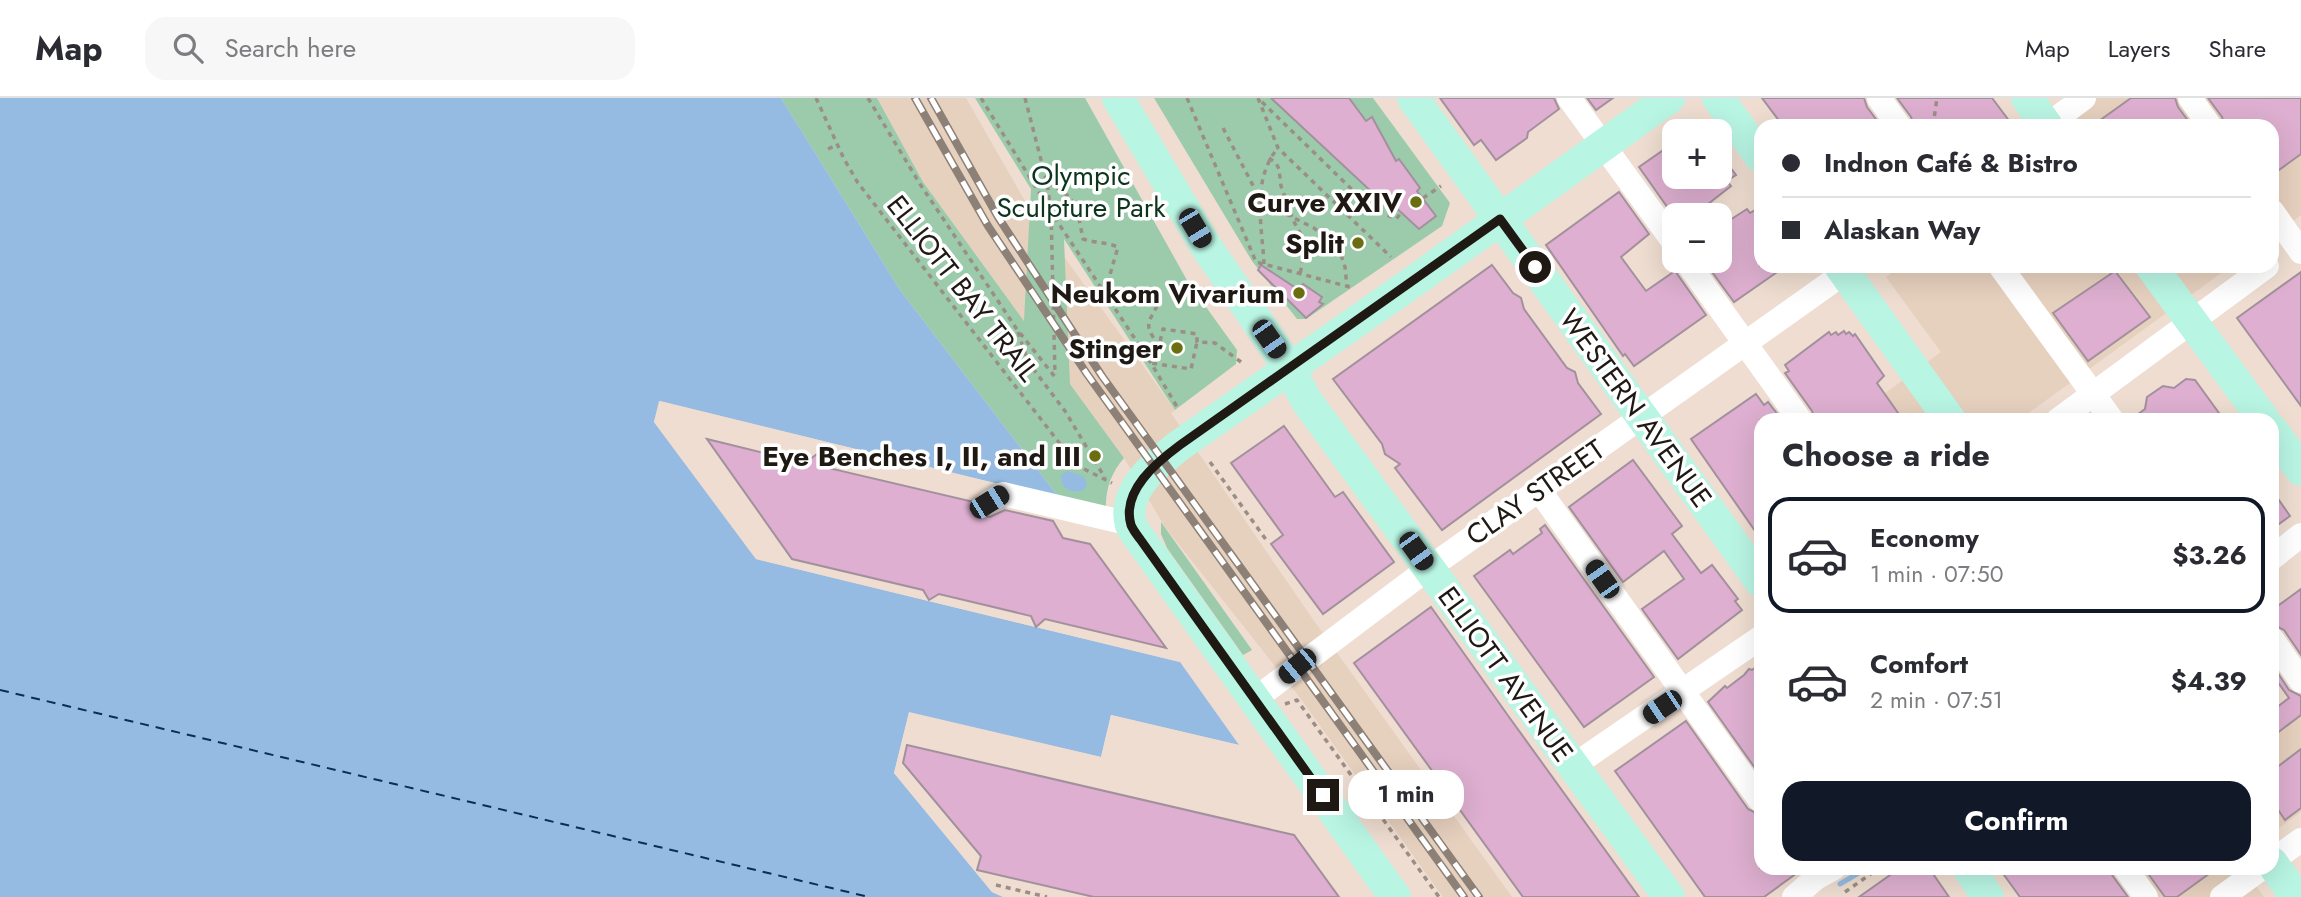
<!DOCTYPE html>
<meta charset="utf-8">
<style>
:root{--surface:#fff;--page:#f7f7f7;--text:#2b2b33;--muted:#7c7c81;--line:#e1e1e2;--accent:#111827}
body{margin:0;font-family:Jost,sans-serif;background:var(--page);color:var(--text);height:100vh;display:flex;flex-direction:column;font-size:26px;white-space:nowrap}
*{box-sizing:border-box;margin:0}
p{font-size:23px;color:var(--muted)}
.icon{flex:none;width:38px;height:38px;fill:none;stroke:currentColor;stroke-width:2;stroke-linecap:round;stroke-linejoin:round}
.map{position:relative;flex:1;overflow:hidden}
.panel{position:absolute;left:1754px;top:315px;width:525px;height:462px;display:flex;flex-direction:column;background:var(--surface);border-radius:21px;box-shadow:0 7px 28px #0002}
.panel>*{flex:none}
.banner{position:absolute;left:1754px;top:21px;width:525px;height:154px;border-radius:21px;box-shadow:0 7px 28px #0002;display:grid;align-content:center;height:154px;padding:0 28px;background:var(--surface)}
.fabs{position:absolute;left:1662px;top:21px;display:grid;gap:14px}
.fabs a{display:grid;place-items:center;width:70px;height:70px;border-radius:14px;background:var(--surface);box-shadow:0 7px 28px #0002;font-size:35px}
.end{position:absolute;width:32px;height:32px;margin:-16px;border:9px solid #1f1914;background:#fff;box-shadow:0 0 0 4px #fff}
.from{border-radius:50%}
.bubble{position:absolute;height:49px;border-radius:21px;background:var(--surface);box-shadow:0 7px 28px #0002;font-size:23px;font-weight:700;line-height:49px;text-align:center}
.car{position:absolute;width:21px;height:42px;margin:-21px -10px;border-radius:9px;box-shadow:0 0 5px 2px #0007;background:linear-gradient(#222 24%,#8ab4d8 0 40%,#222 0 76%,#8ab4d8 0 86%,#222 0)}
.banner b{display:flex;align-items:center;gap:24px;height:66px;font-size:26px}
.banner b+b{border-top:2px solid var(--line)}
.banner i{width:18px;height:18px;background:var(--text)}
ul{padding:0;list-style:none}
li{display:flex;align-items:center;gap:21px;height:116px;margin:0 14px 10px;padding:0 14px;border:4px solid transparent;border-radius:21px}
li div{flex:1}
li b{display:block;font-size:26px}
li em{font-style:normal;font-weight:700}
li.selected{border-color:var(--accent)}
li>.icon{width:63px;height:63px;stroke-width:1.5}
h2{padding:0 28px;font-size:32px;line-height:84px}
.cta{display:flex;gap:14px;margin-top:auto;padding:14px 28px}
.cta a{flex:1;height:80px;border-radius:21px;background:var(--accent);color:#fff;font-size:28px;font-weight:700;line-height:80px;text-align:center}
header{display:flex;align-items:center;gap:42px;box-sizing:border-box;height:98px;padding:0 35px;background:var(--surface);border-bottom:2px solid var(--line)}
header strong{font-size:33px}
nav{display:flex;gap:38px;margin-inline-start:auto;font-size:24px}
.search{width:490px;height:63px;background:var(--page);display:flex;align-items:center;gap:18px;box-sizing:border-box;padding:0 24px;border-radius:21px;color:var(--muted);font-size:26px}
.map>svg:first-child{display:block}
.built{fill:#e6d0be}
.green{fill:#9bcbab}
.water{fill:#96bbe3}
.pier{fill:#eeddd0}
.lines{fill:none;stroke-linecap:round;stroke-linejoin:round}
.stream{stroke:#96bbe3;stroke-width:5}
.ferry{stroke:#063055;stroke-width:2;stroke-dasharray:9 7;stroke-linecap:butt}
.building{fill:#deafd0;stroke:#a2919d;stroke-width:2}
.path{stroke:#9b8e85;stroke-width:3.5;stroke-dasharray:5 5;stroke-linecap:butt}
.minor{stroke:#fff;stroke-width:24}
.major{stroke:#b9f5e3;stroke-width:32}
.rail-casing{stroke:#8c8077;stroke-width:8}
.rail{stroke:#fff;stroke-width:5;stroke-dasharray:16;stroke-linecap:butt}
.route{stroke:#1f1914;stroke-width:9}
.poi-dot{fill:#6a6d10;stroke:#fff;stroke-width:2.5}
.labels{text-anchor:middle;stroke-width:7;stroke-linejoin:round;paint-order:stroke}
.park-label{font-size:28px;fill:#0d351e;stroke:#fff}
.poi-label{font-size:28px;font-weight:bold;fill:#1f1914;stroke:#fff;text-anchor:end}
.street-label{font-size:28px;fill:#1f1914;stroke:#fff}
</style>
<header>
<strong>Map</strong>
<div class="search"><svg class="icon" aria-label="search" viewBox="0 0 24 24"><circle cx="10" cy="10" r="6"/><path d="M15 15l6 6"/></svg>Search here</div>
<nav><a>Map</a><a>Layers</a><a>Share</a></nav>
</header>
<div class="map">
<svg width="2301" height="799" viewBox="0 0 2301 799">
<rect width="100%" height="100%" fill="#eeddd0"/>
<!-- built -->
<g class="built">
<polygon points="877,0 966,0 1030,112 1175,312 1171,315 1312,520 1512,799 1443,799 1298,597 1165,429 1124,360 923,84"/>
<polygon points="2062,0 2301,0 2301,117 2272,139 2272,28 2082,28"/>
<polygon points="1900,168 2231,168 2019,322 1849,322 1941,254 1886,179"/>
<polygon points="2301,590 2301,714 2272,735 2272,612"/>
<polygon points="2136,770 2243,770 2264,799 2157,799"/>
</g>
<!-- green -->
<g class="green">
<path d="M781 0H877L923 84 1024 223 1031 91 975 0H1085L1188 184 1237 252 1236 266 1175 312 1064 141 1070 286 1124 360C1111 375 1105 392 1106 412L1060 401 900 192Z"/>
<polygon points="1154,0 1373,0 1450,105 1442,128 1306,221 1297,221 1252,163"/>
<polygon points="1161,424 1252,552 1243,557 1167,450 1161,436"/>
</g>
<!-- water -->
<g class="water">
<polygon points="0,0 781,0 900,192 1060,401 660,303 654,324 756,461 1180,564 1239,647 1111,617 1101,659 909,615 894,675 992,794 1003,799 0,799"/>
<path d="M1068 373 1084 379 1087 385 1084 392C1072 396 1060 392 1061 377Z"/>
</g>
<!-- pier -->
<g class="pier">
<polygon points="659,303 1060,401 1059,404 662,308 658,323 758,458 1177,560 1180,564 756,461 654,324"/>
<polygon points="909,614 1101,659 1111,617 1239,647 1241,650 1114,622 1104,660 1101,663 911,619 898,674 995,791 1006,797 1003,799 992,794 894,675"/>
</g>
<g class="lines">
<!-- stream -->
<polyline class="stream" points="1840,786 1867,770"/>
<!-- ferry -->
<polyline class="ferry" points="0,592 869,799"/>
</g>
<!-- building -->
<g class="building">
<polygon points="1271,0 1349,0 1366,23 1372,19 1396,63 1399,61 1420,90 1417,93 1436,118 1419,131 1379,94 1375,97"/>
<polygon points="1440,0 1554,0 1559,11 1528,34 1527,40 1496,62 1481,42 1474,47"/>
<polygon points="1587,0 1613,0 1596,12"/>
<polygon points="1762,0 1864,0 1867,9 1881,28 1783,28"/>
<polygon points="1897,0 1992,0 2013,28 1914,28 1911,19"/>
<polygon points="2131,0 2175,0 2178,9 2192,28 2092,28"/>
<polygon points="2208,0 2301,0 2301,56 2272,77 2272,28 2225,28 2222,19"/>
<polygon points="1675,44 1675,79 1720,79 1720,56 1736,77 1727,83 1731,88 1694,117 1675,117 1675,120 1639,69"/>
<polygon points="1619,94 1649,136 1621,159 1646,193 1675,173 1706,217 1634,268 1625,256 1623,258 1546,147"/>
<polygon points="1720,108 1730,122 1747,111 1750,115 1760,109 1760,168 1786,168 1734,204 1704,163 1718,163 1720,167"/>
<polygon points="1261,167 1299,192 1303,186 1322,199 1319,204 1323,206 1306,220 1258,172"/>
<polygon points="1492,167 1513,195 1521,200 1524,211 1567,270 1575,274 1578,285 1601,316 1442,432 1395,370 1400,366 1385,356 1382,346 1333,281"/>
<polygon points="2115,173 2150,219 2088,263 2053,215"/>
<polygon points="2301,174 2301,308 2237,220"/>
<polygon points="1844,233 1846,236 1849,234 1853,238 1855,236 1884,278 1877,285 1903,322 1815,322 1812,313 1785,275 1789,273 1785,267 1829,234 1831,237 1836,234 1838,237"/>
<polygon points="2186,281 2195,282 2224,322 2130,322 2145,311 2147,299 2163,288 2174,290"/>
<polygon points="1756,296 1764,307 1768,304 1782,322 1760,322 1760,440 1691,341"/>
<polygon points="1284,328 1335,399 1343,394 1394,464 1323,516 1271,446 1283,437 1231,365"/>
<polygon points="707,341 805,365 817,356 824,369 974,404 976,412 982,417 990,419 1005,412 1053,423 1063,440 1090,446 1166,550 1045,521 1036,529 1031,518 939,496 929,502 923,492 792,461"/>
<polygon points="1633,362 1682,428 1672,436 1701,475 1712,467 1738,501 1735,503 1742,512 1678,561 1642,511 1684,481 1664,453 1623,484 1569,409"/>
<polygon points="2272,392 2290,418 2272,431"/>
<polygon points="1545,427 1654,579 1584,629 1474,478 1510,452 1513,456 1542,435 1540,431"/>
<polygon points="2301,491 2301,557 2284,532 2272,526 2272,512"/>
<polygon points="1431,509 1509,619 1639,799 1523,799 1457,708 1445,717 1434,701 1446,692 1354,565"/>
<polygon points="1760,566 1760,677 1708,604 1725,588 1727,590 1744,577 1749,571 1752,572"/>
<polygon points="2272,566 2289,592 2301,598 2301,617 2272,639 2272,613 2289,600 2272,576"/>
<polygon points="1686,623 1748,711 1760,717 1760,770 1804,770 1764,799 1705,799 1615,673"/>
<polygon points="907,647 1294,737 1339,799 1094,799 977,772 981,758 903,665"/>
<polygon points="2301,651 2301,710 2285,722 2272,703 2272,673"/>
<polygon points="1900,770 1929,770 1949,799 1859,799"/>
<polygon points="1999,770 2107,770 2128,799 2020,799"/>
<polygon points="2144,770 2217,770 2177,799 2165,799"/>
</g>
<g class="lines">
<!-- path -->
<g class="path">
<polyline points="816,0 844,61 858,85 1071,360 1080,369 1112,385"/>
<polyline points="868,0 920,86 1016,230 1055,279"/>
<polyline points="981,0 1051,114 1151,265 1179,312"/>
<polyline points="1025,0 1047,85 1051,114 1055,277"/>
<polyline points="1187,0 1256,164 1350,189"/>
<polyline points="1258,0 1278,50 1391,159"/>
<polyline points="1262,4 1370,109 1396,121 1401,115"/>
<polyline points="1933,28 1937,0"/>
<polyline points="1223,30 1259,99 1270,108 1314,130 1340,154 1345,169 1347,189"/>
<polyline points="828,51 837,47"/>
<polyline points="1269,60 1276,65 1279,71 1281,88 1293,122 1304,142 1306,148 1300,176"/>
<path d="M1047 85C1078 98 1077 112 1083 141 1095 145 1106 144 1118 149L1109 180 1116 192 1127 195 1156 193 1160 201C1150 226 1141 223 1159 248L1163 231 1197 236V244L1215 245 1241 264"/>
<polyline points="1423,100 1441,88"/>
<path d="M1264 166C1262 127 1251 82 1278 50"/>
<polyline points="1018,234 1028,264 1065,313 1105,380"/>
<polyline points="1159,248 1151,265 1191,271 1197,244"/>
<polyline points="1210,364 1267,443"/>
<polyline points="1285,606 1297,602 1439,799"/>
<polyline points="996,787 1047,799"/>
<polyline points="1845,794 1879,770"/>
</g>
<!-- minor -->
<g class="minor">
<polyline points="1569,0 1675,146"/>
<polyline points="1879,0 1899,28"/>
<polyline points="2190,0 2210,28"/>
<polyline points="2046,28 2084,0"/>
<polyline points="2272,113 2301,154"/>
<polyline points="1686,163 1800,322"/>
<polyline points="2000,168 2112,322"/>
<polyline points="2058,322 2267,168"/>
<polyline points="1539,392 1760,702"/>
<polyline points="989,404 1003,396 1131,426"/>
<polyline points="2272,460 2301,437"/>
<polyline points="2272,541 2301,583"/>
<polyline points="1255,601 1429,470 1854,168"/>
<polyline points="1573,668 1760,540"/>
<polyline points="2272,763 2301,742"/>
<polyline points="2125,770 2146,799"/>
<polyline points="1794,799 1816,780 1834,770"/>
<polyline points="2222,799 2262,770"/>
</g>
<!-- major -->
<g class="major">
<polyline points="1118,0 1207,150 1290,271 1306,302 1669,799"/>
<polyline points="1413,0 1760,483"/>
<polyline points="1718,0 1760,58"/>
<polyline points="2027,0 2047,28"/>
<polyline points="1840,168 1950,322"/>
<polyline points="2151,168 2264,322"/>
<polyline points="2272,332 2301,372"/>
<polyline points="2272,765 2296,799"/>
<polyline points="1968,770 1988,799"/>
<path d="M1395 799 1140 441C1137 437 1133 432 1131 427 1121 393 1157 365 1180 347L1420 179 1669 0"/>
</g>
<!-- rail casing -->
<g class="rail-casing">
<g id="rail">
<polyline points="915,0 988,128 1087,276 1464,799"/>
<polyline points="931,0 998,119 1102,278 1479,799"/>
</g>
</g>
<!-- rail -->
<use href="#rail" class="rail"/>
</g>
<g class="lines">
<!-- route -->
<path class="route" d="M1323 697 1140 441C1137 437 1133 432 1131 427 1121 393 1157 364 1180 347L1500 121 1535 169"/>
</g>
<!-- markers -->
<g class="poi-dot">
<circle cx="1416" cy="104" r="7"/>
<circle cx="1358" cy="145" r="7"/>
<circle cx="1299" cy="195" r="7"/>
<circle cx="1177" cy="250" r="7"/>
<circle cx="1095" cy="358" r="7"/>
</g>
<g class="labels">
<!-- park labels -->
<g class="park-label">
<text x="1081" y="87">Olympic<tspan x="1081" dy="32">Sculpture Park</tspan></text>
</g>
<!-- poi labels -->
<g class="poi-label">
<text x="1402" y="114">Curve XXIV</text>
<text x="1344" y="155">Split</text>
<text x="1285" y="205">Neukom Vivarium</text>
<text x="1163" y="260">Stinger</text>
<text x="1081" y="368">Eye Benches I, II, and III</text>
</g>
<!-- street labels -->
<g class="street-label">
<text transform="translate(963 190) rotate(52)" y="10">ELLIOTT BAY TRAIL</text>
<text transform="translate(1636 310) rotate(54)" y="10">WESTERN AVENUE</text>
<text transform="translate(1535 394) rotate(-35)" y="10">CLAY STREET</text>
<text transform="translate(1506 576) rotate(54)" y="10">ELLIOTT AVENUE</text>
</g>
</g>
</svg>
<div class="fabs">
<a>+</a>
<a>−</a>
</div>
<i class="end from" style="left:1535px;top:169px"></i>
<i class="end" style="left:1323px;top:697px"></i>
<div class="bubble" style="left:1348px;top:672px;width:116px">1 min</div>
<i class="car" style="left:1195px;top:130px;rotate:149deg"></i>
<i class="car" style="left:1269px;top:241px;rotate:145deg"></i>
<i class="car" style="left:989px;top:404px;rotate:58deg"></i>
<i class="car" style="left:1416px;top:453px;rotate:144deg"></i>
<i class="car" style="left:1602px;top:481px;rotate:325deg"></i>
<i class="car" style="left:1297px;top:568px;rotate:230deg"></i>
<i class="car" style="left:1662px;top:609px;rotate:236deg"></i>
<div class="banner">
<b><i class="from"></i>Indnon Café &amp; Bistro</b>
<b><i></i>Alaskan Way</b>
</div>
<section class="panel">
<h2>Choose a ride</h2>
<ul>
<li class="selected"><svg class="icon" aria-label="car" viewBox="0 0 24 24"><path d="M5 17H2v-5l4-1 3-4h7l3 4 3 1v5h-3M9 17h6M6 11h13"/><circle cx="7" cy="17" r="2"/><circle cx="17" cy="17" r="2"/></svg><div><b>Economy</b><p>1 min · 07:50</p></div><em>$3.26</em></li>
<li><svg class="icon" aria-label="car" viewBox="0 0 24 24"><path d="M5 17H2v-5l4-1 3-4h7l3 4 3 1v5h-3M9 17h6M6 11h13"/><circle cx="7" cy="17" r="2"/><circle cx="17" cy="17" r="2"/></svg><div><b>Comfort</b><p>2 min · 07:51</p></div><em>$4.39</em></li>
</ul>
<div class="cta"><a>Confirm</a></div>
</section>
</div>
